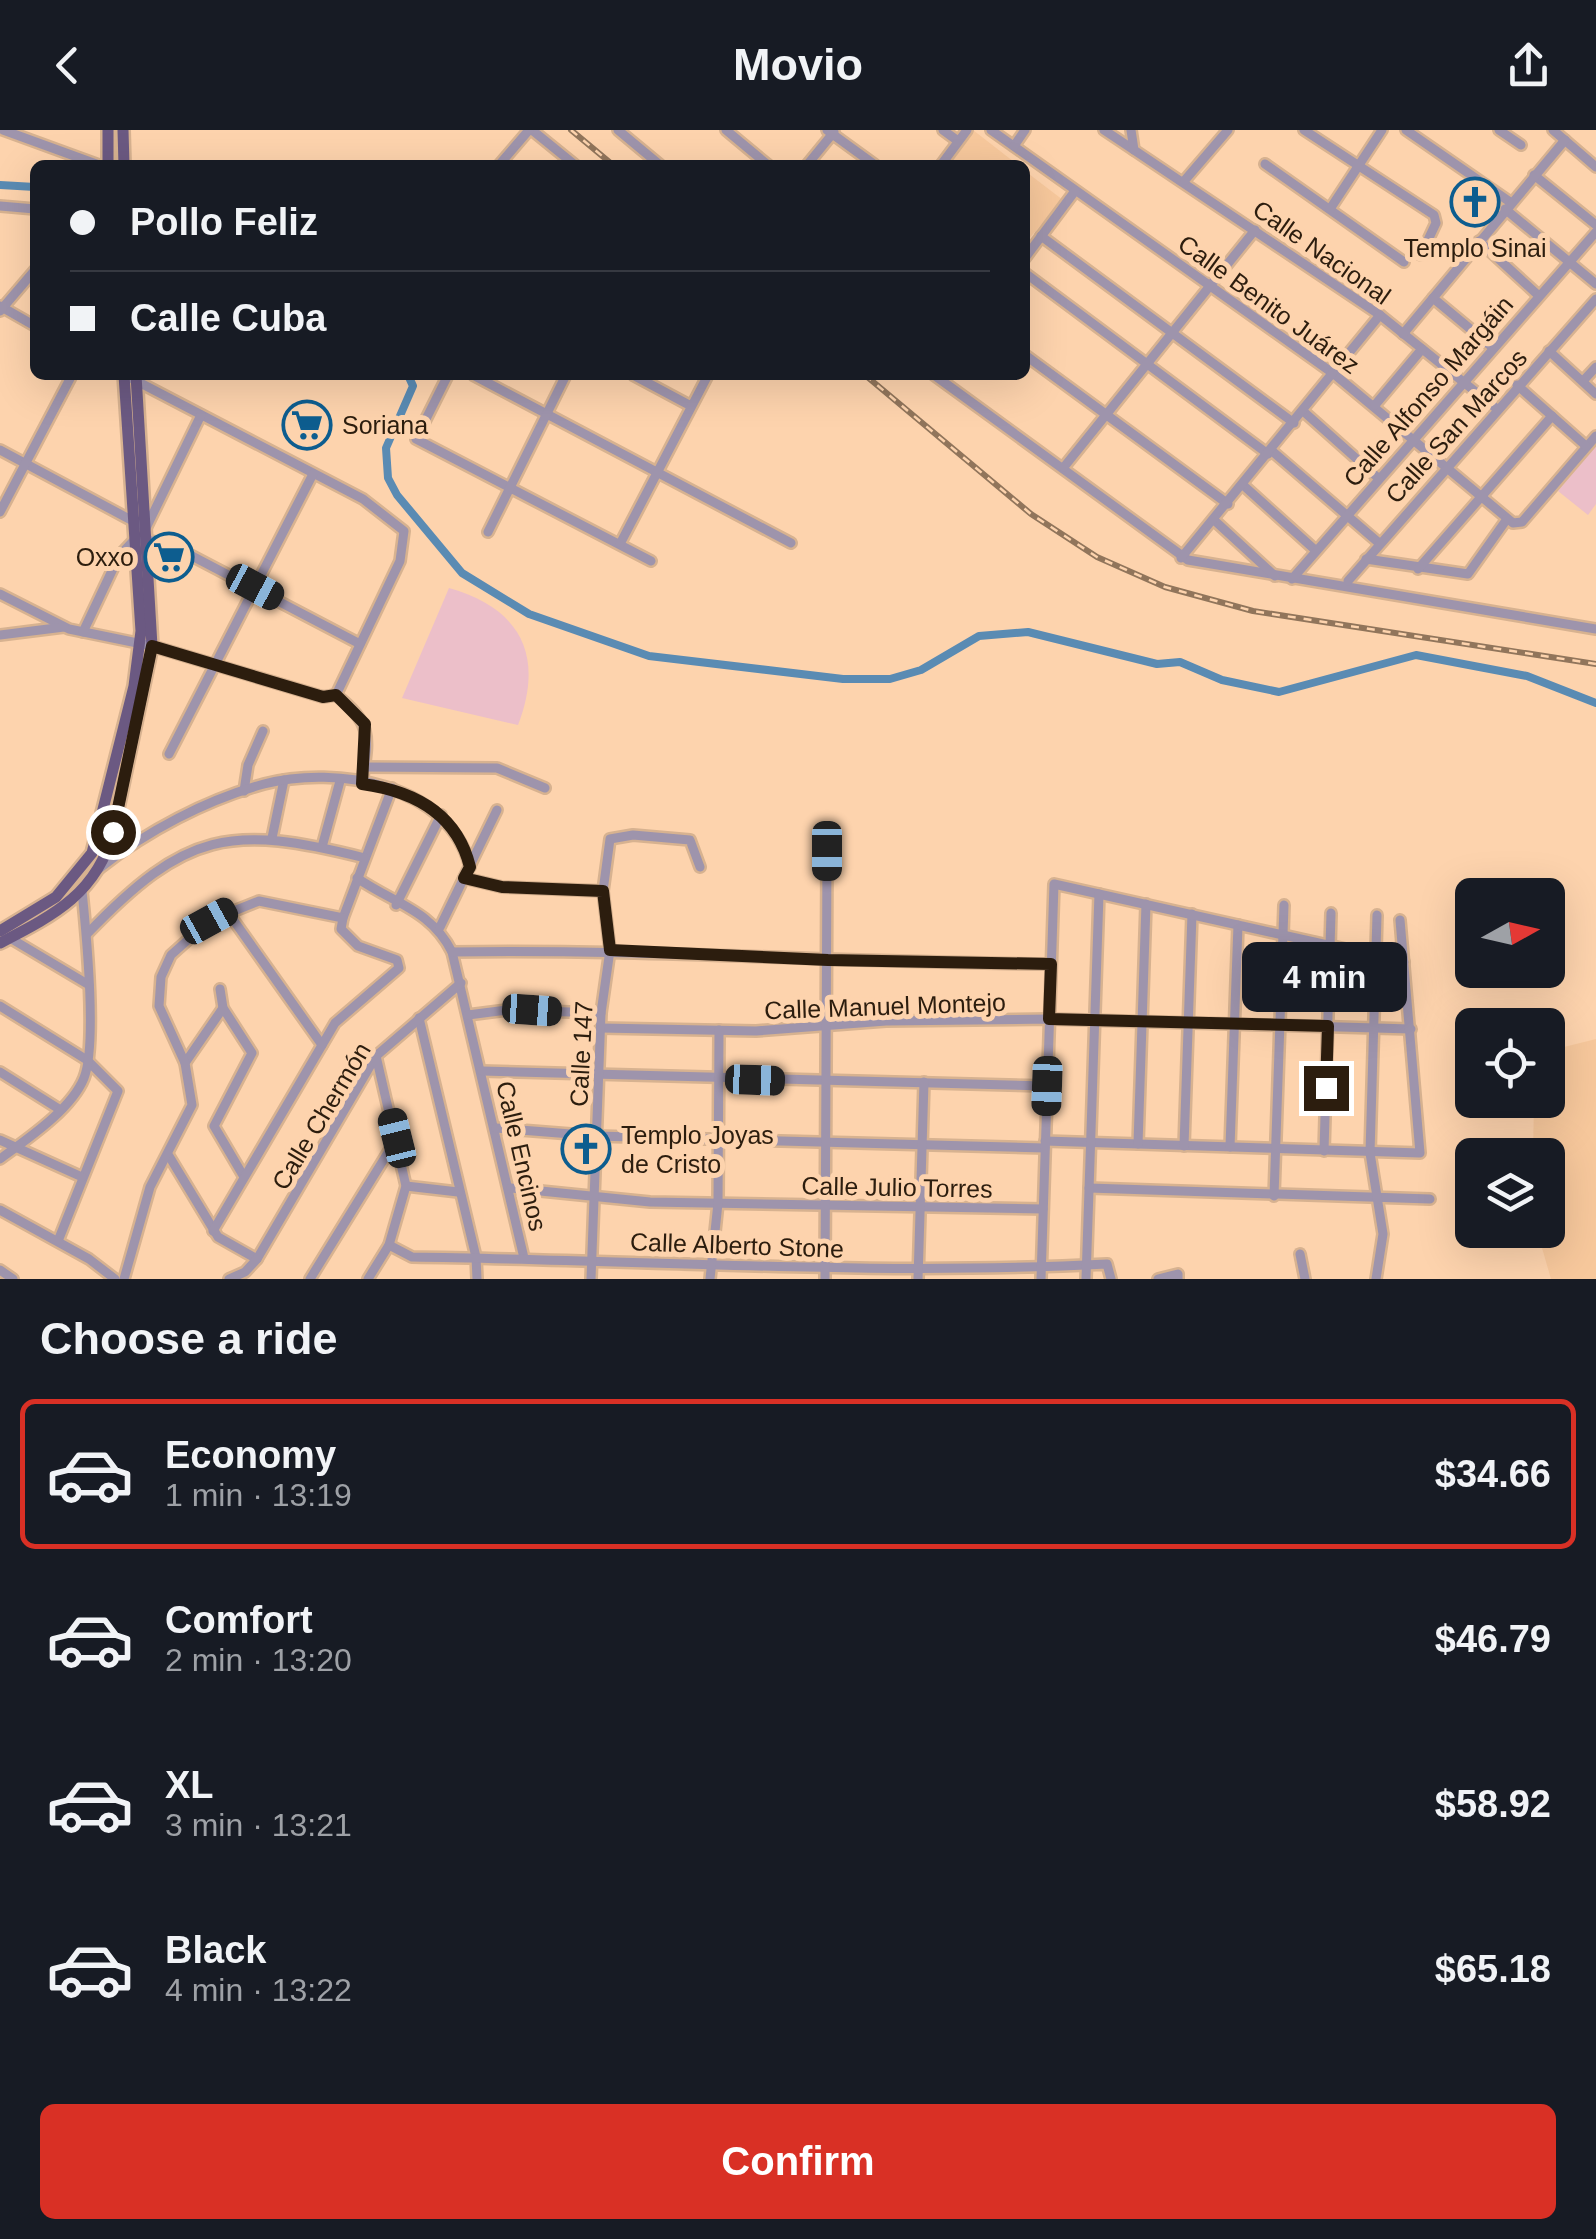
<!DOCTYPE html>
<meta charset="utf-8">
<style>
:root{--surface:#171b24;--page:#242831;--text:#f1f3f6;--muted:#9ea1a6;--line:#363941;--accent:#d93025}
body{margin:0;font-family:Arial,sans-serif;background:var(--page);color:var(--text);height:100vh;display:flex;flex-direction:column;font-size:38px;white-space:nowrap}
*{box-sizing:border-box;margin:0}
p{font-size:32px;color:var(--muted)}
.icon{flex:none;width:55px;height:55px;fill:none;stroke:currentColor;stroke-width:2;stroke-linecap:round;stroke-linejoin:round}
.map{position:relative;height:1149px;overflow:hidden}
.panel{display:flex;flex-direction:column;background:var(--surface);flex:1}
.panel>*{flex:none}
.top-card{position:absolute;left:30px;top:30px;width:1000px;height:220px;border-radius:15px;box-shadow:0 10px 40px #0002;display:grid;align-content:center;height:220px;padding:0 40px;background:var(--surface)}
.needle{width:65px;rotate:82deg}
.fabs{position:absolute;left:1455px;top:748px;display:grid;gap:20px}
.fabs a{display:grid;place-items:center;width:110px;height:110px;border-radius:15px;background:var(--surface);box-shadow:0 10px 40px #0002;font-size:50px}
.end{position:absolute;width:45px;height:45px;margin:-22px;border:12px solid #2c1d0e;background:#fff;box-shadow:0 0 0 5px #fff}
.from{border-radius:50%}
.bubble{position:absolute;height:70px;border-radius:15px;background:var(--surface);box-shadow:0 10px 40px #0002;font-size:32px;font-weight:800;line-height:70px;text-align:center}
.car{position:absolute;width:30px;height:60px;margin:-30px -15px;border-radius:12px;box-shadow:0 0 8px 2px #0007;background:linear-gradient(#222 24%,#8ab4d8 0 40%,#222 0 76%,#8ab4d8 0 86%,#222 0)}
.top-card b{display:flex;align-items:center;gap:35px;height:95px;font-size:38px}
.top-card b+b{border-top:2px solid var(--line)}
.top-card i{width:25px;height:25px;background:var(--text)}
ul{padding:0;list-style:none}
li{display:flex;align-items:center;gap:30px;height:150px;margin:0 20px 15px;padding:0 20px;border:5px solid transparent;border-radius:15px}
li div{flex:1}
li b{display:block;font-size:38px}
li em{font-style:normal;font-weight:800}
li.selected{border-color:var(--accent)}
li>.icon{width:90px;height:90px;stroke-width:1.5}
h2{padding:0 40px;font-size:45px;line-height:120px}
.cta{display:flex;gap:20px;margin-top:auto;padding:20px 40px}
.cta a{flex:1;height:115px;border-radius:15px;background:var(--accent);color:#fff;font-size:40px;font-weight:800;line-height:115px;text-align:center}
header{display:flex;justify-content:space-between;align-items:center;height:130px;padding:0 40px;background:var(--surface);font-size:45px;font-weight:800}
.map>svg:first-child{display:block}
.built{fill:#f7c89c}
.green{fill:#ecbfc9}
.lines{fill:none;stroke-linecap:round;stroke-linejoin:round}
.canal{stroke:#5a8bb3;stroke-width:8}
.minor-casing{stroke:#d7b290;stroke-width:14}
.major-casing{stroke:#d7b290;stroke-width:16}
.minor{stroke:#9e94ac;stroke-width:9}
.major{stroke:#6b5982;stroke-width:11}
.rail-casing{stroke:#91755b;stroke-width:6}
.rail{stroke:#fdd3ad;stroke-width:2.5;stroke-dasharray:8;stroke-linecap:butt}
.route{stroke:#2c1d0e;stroke-width:12}
.labels{text-anchor:middle;stroke-width:10;stroke-linejoin:round;paint-order:stroke}
.poi-label{font-size:25px;fill:#2c1d0e;stroke:#fdd3ad;text-anchor:start}
.street-label{font-size:25px;fill:#2c1d0e;stroke:#fdd3ad}
</style>
<header><svg class="icon" aria-label="back" viewBox="0 0 24 24"><path d="M15 5l-7 7 7 7"/></svg>Movio<svg class="icon" aria-label="share" viewBox="0 0 24 24"><path d="M12 15V3M7 8l5-5 5 5M5 13v7h14v-7"/></svg></header>
<div class="map">
<svg width="1596" height="1149" viewBox="0 0 1596 1149">
<rect width="100%" height="100%" fill="#fdd3ad"/>
<!-- built -->
<g class="built">
<polygon points="973,0 1018,35 946,35"/>
<polygon points="1025,41 1063,70 1025,113"/>
<polygon points="1596,909 1596,1149 1551,1149 1540,1111 1532,1109 1533,1100 1548,1100 1548,1025 1533,1025 1534,970 1548,970 1548,921"/>
</g>
<!-- green -->
<g class="green">
<polygon points="1596,314 1596,374 1588,385 1558,361"/>
<path d="M449 458C520 478 545 525 518 595L402 568Z"/>
</g>
<g class="lines">
<!-- canal -->
<g class="canal">
<polyline points="0,55 35,57"/>
<polyline points="408,245 413,256 386,318 388,348 397,365 462,443 529,484 649,526 843,549 890,549 921,540 979,506 1028,502 1157,534 1180,532 1222,550 1279,562 1416,525 1527,546 1596,573"/>
</g>
<!-- minor casing -->
<g class="minor-casing">
<g id="minor">
<polyline points="3,0 99,35"/>
<polyline points="532,0 575,35"/>
<polyline points="618,0 660,35"/>
<polyline points="726,0 768,35"/>
<polyline points="827,0 875,35"/>
<polyline points="943,0 958,11"/>
<polyline points="991,0 1334,244 1513,393 1522,392 1596,306"/>
<polyline points="1104,0 1134,20"/>
<polyline points="1131,0 1134,20 1380,185 1497,279"/>
<polyline points="1304,0 1434,85 1436,93 1421,125"/>
<polyline points="1406,0 1510,72"/>
<polyline points="1499,0 1521,15"/>
<polyline points="1553,0 1596,37"/>
<polyline points="1014,16 1025,0"/>
<polyline points="1265,34 1404,132"/>
<polyline points="499,35 529,0"/>
<polyline points="807,35 834,2"/>
<polyline points="941,35 967,0"/>
<polyline points="1534,45 1596,95"/>
<polyline points="1185,50 1228,0"/>
<polyline points="0,76 35,79"/>
<polyline points="1330,79 1382,0"/>
<polyline points="1505,79 1596,154"/>
<polyline points="1041,106 1294,293"/>
<polyline points="1479,111 1539,166"/>
<polyline points="1025,128 1075,61"/>
<polyline points="1025,143 1268,324"/>
<polyline points="1433,168 1492,217"/>
<polyline points="0,176 35,196"/>
<polyline points="0,181 35,140"/>
<polyline points="1403,204 1565,10"/>
<polyline points="1549,221 1596,264"/>
<polyline points="1025,225 1228,374"/>
<polyline points="125,245 363,369 404,401 400,431 336,565"/>
<polyline points="448,245 416,309 651,431"/>
<polyline points="473,245 791,413"/>
<polyline points="633,245 691,276"/>
<polyline points="934,245 1188,430 1596,499"/>
<polyline points="1583,251 1596,237"/>
<polyline points="1517,255 1586,316"/>
<polyline points="1375,275 1422,219"/>
<polyline points="1303,281 1377,347"/>
<polyline points="0,320 146,398 201,285"/>
<polyline points="1272,321 1379,413"/>
<polyline points="1064,337 1255,100"/>
<polyline points="1243,355 1314,419"/>
<polyline points="0,382 72,245"/>
<polyline points="1214,390 1275,446"/>
<polyline points="488,402 566,245"/>
<polyline points="620,414 708,245"/>
<polyline points="1181,428 1380,185"/>
<polyline points="1366,429 1468,444 1507,389"/>
<polyline points="1418,439 1552,286"/>
<polyline points="1292,449 1596,102"/>
<polyline points="1348,451 1596,169"/>
<polyline points="0,464 69,499 152,516 323,567 336,565"/>
<polyline points="83,502 119,426 136,408 171,415 360,514"/>
<polyline points="0,505 64,497"/>
<path d="M336 565C374 594 368 609 362 653"/>
<polyline points="169,624 313,344"/>
<polyline points="364,637 497,638 545,658"/>
<polyline points="244,661 248,635 263,601"/>
<polyline points="272,708 284,650"/>
<polyline points="322,717 340,651"/>
<path d="M100 738C147 701 206 670 264 654 336 635 450 654 470 737"/>
<path d="M357 748C395 774 431 780 452 822L524 1128"/>
<polyline points="464,748 502,757 603,761"/>
<polyline points="396,775 441,685"/>
<polyline points="227,781 322,915"/>
<polyline points="343,788 392,658"/>
<polyline points="440,797 497,680"/>
<path d="M87 804C186 701 230 694 365 728"/>
<polyline points="10,808 89,855"/>
<path d="M452 822C652 819 851 833 1051 834"/>
<polyline points="220,859 223,878 252,923 214,996 244,1047"/>
<polyline points="0,876 87,930 118,961 58,1111"/>
<polyline points="468,885 507,880 601,883"/>
<polyline points="419,888 476,1127 477,1149"/>
<polyline points="601,898 756,901 886,891 1049,889 1411,899"/>
<polyline points="185,933 223,878"/>
<polyline points="482,941 1047,956"/>
<polyline points="0,942 59,979"/>
<polyline points="496,998 596,1006 1045,1018"/>
<polyline points="0,1010 82,1047"/>
<polyline points="1045,1011 1420,1023 1400,790"/>
<polyline points="1138,1014 1146,774"/>
<polyline points="1184,1016 1192,784"/>
<polyline points="1230,1017 1238,795"/>
<polyline points="1324,1021 1331,783"/>
<polyline points="169,1026 218,1107 257,1129"/>
<path d="M0 1029C27 1009 71 980 84 948 97 915 86 800 82 761"/>
<polyline points="406,1056 458,1062"/>
<polyline points="511,1058 650,1072 1043,1079"/>
<polyline points="1089,1058 1430,1069"/>
<polyline points="1274,1066 1284,775"/>
<polyline points="0,1080 89,1129 115,1149"/>
<path d="M389 1115 412 1127C644 1130 875 1146 1107 1134L1111 1149"/>
<polyline points="1300,1124 1305,1149"/>
<polyline points="0,1140 13,1149"/>
<polyline points="124,1149 150,1057 192,975 185,933 159,876 161,847 171,825 209,791 259,771 343,788 341,799 358,816 397,830 399,838 335,893 213,1101"/>
<polyline points="229,1149 245,1142 257,1129 376,926 461,853"/>
<polyline points="310,1149 397,1008"/>
<polyline points="368,1149 389,1115 406,1056 376,926"/>
<polyline points="591,1149 601,883 610,820 603,761 610,709 633,705 690,710 700,737"/>
<polyline points="710,1149 718,1073 719,900"/>
<polyline points="825,1149 827,721"/>
<polyline points="918,1149 924,952"/>
<polyline points="1041,1149 1054,754 1404,832"/>
<polyline points="1086,1149 1099,764"/>
<polyline points="1158,1149 1178,1144 1178,1149"/>
<polyline points="1376,1149 1383,1104 1370,1023 1377,785"/>
</g>
</g>
<!-- major casing -->
<g class="major-casing">
<g id="major">
<polyline points="108,0 108,35"/>
<polyline points="123,0 124,35"/>
<polyline points="0,801 56,767 92,723 134,556 141,501 124,245"/>
<path d="M0 813C52 786 97 764 113 702L152 516 136 245"/>
</g>
</g>
<!-- minor -->
<use href="#minor" class="minor"/>
<!-- major -->
<use href="#major" class="major"/>
<!-- rail casing -->
<g class="rail-casing">
<g id="rail">
<polyline points="571,0 613,35"/>
<polyline points="865,245 1031,384 1097,427 1165,457 1253,481 1596,534"/>
</g>
</g>
<!-- rail -->
<use href="#rail" class="rail"/>
</g>
<g class="lines">
<!-- route -->
<path class="route" d="M113 702 152 516 323 567 336 565 365 594 362 654C414 661 457 684 470 737L464 748 502 757 603 761 610 820 828 830 1051 834 1049 889 1328 896 1326 958"/>
</g>
<!-- icons -->
<defs>
<g id="church-ring" transform="scale(2.5)"><circle r="9.5" fill="#fdd3ad" stroke="#0d5d8f" stroke-width="1.5"/><path d="M-1.2-6h2.4v3.5h3.3v2.4h-3.3V6h-2.4V-.1h-3.3v-2.4h3.3Z" fill="#0d5d8f"/></g>
<g id="supermarket-ring" transform="scale(2.5)"><circle r="9.5" fill="#fdd3ad" stroke="#0d5d8f" stroke-width="1.5"/><path d="M-6-5.5h2.5l.6 2H6L4.5 2H-2.5L-4.4-4H-6ZM-1.5 3.2a1.3 1.3 0 1 0 .1 0ZM3 3.2a1.3 1.3 0 1 0 .1 0Z" fill="#0d5d8f"/></g>
</defs>
<g fill-rule="evenodd">
<use href="#church-ring" x="1475" y="72"/>
<use href="#supermarket-ring" x="307" y="295"/>
<use href="#supermarket-ring" x="169" y="427"/>
<use href="#church-ring" x="586" y="1019"/>
</g>
<g class="labels">
<!-- poi labels -->
<g class="poi-label">
<text x="1475" y="127" text-anchor="middle">Templo Sinai</text>
<text x="342" y="304">Soriana</text>
<text x="134" y="436" text-anchor="end">Oxxo</text>
<text x="621" y="1014">Templo Joyas<tspan x="621" dy="29">de Cristo</tspan></text>
</g>
<!-- street labels -->
<g class="street-label">
<text transform="translate(1322 122) rotate(35)" y="9">Calle Nacional</text>
<text transform="translate(1269 174) rotate(36)" y="9">Calle Benito Juárez</text>
<text transform="translate(1428 261) rotate(-49)" y="9">Calle Alfonso Margáin</text>
<text transform="translate(1456 296) rotate(-48)" y="9">Calle San Marcos</text>
<text transform="translate(885 876) rotate(-2)" y="9">Calle Manuel Montejo</text>
<text transform="translate(581 924) rotate(-87)" y="9">Calle 147</text>
<text transform="translate(321 986) rotate(-59)" y="9">Calle Chermón</text>
<text transform="translate(522 1026) rotate(77)" y="9">Calle Encinos</text>
<text transform="translate(897 1057) rotate(1)" y="9">Calle Julio Torres</text>
<text transform="translate(737 1115) rotate(2)" y="9">Calle Alberto Stone</text>
</g>
</g>
</svg>
<div class="fabs">
<a><svg class="needle" viewBox="-14 -14 28 28"><path d="M0-13l5 13h-10z" fill="#e53935"/><path d="M0 13l5-13h-10z" fill="#9ea1a6"/></svg></a>
<a><svg class="icon" aria-label="locate" viewBox="0 0 24 24"><circle cx="12" cy="12" r="6"/><path d="M12 2v4M12 18v4M2 12h4M18 12h4"/></svg></a>
<a><svg class="icon" aria-label="layers" viewBox="0 0 24 24"><path d="M12 4l9 5-9 5-9-5zM3 14l9 5 9-5"/></svg></a>
</div>
<i class="end from" style="left:113px;top:702px"></i>
<i class="end" style="left:1326px;top:958px"></i>
<div class="bubble" style="left:1242px;top:812px;width:165px">4 min</div>
<i class="car" style="left:255px;top:457px;rotate:118deg"></i>
<i class="car" style="left:827px;top:721px;rotate:180deg"></i>
<i class="car" style="left:209px;top:791px;rotate:61deg"></i>
<i class="car" style="left:532px;top:880px;rotate:94deg"></i>
<i class="car" style="left:755px;top:950px;rotate:92deg"></i>
<i class="car" style="left:1047px;top:956px;rotate:182deg"></i>
<i class="car" style="left:397px;top:1008px;rotate:346deg"></i>
<div class="top-card">
<b><i class="from"></i>Pollo Feliz</b>
<b><i></i>Calle Cuba</b>
</div>
</div>
<section class="panel">
<h2>Choose a ride</h2>
<ul>
<li class="selected"><svg class="icon" aria-label="car" viewBox="0 0 24 24"><path d="M5 17H2v-5l4-1 3-4h7l3 4 3 1v5h-3M9 17h6M6 11h13"/><circle cx="7" cy="17" r="2"/><circle cx="17" cy="17" r="2"/></svg><div><b>Economy</b><p>1 min · 13:19</p></div><em>$34.66</em></li>
<li><svg class="icon" aria-label="car" viewBox="0 0 24 24"><path d="M5 17H2v-5l4-1 3-4h7l3 4 3 1v5h-3M9 17h6M6 11h13"/><circle cx="7" cy="17" r="2"/><circle cx="17" cy="17" r="2"/></svg><div><b>Comfort</b><p>2 min · 13:20</p></div><em>$46.79</em></li>
<li><svg class="icon" aria-label="car" viewBox="0 0 24 24"><path d="M5 17H2v-5l4-1 3-4h7l3 4 3 1v5h-3M9 17h6M6 11h13"/><circle cx="7" cy="17" r="2"/><circle cx="17" cy="17" r="2"/></svg><div><b>XL</b><p>3 min · 13:21</p></div><em>$58.92</em></li>
<li><svg class="icon" aria-label="car" viewBox="0 0 24 24"><path d="M5 17H2v-5l4-1 3-4h7l3 4 3 1v5h-3M9 17h6M6 11h13"/><circle cx="7" cy="17" r="2"/><circle cx="17" cy="17" r="2"/></svg><div><b>Black</b><p>4 min · 13:22</p></div><em>$65.18</em></li>
</ul>
<div class="cta"><a>Confirm</a></div>
</section>
